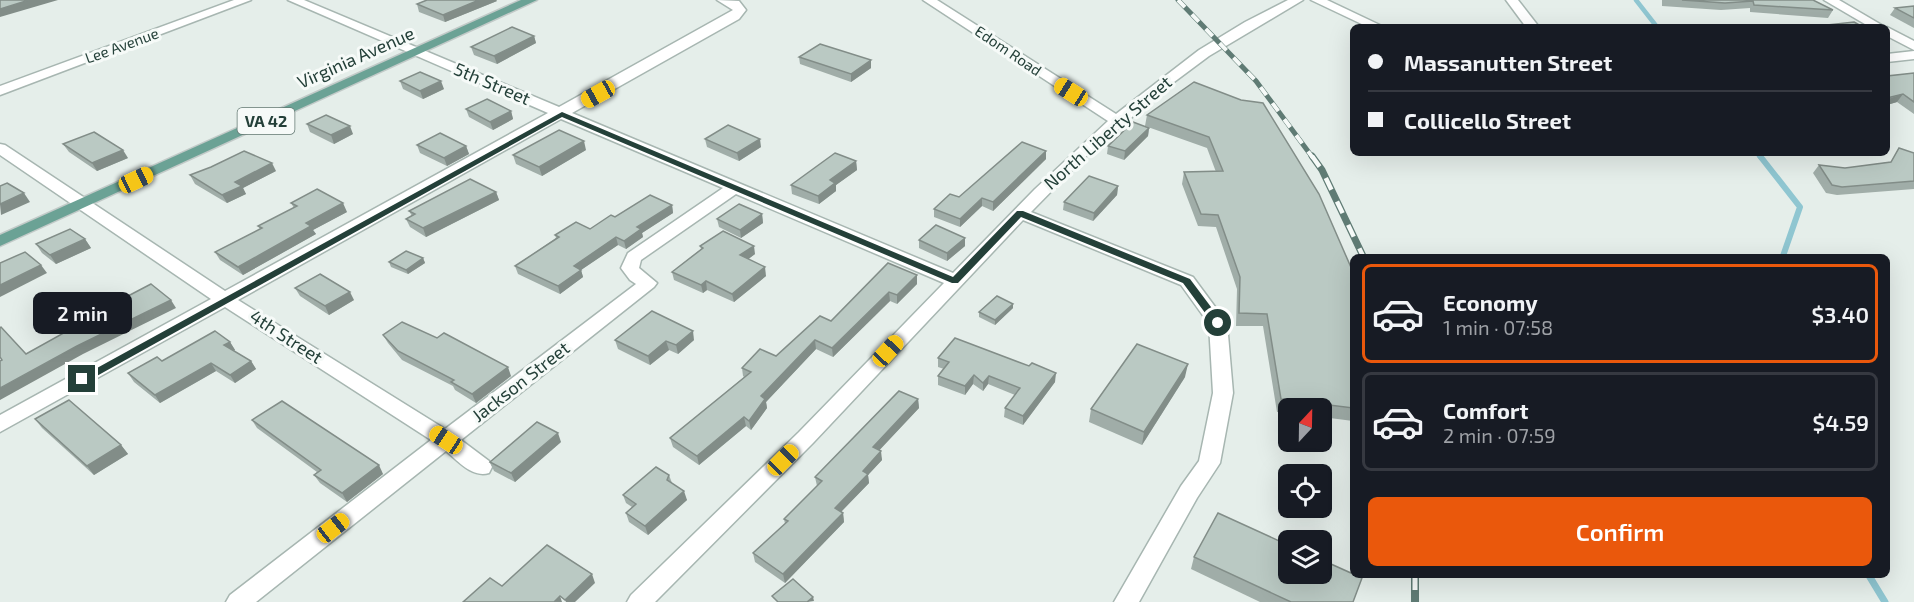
<!DOCTYPE html>
<meta charset="utf-8">
<style>
:root{--surface:#171b24;--page:#242831;--text:#f1f3f6;--muted:#9ea1a6;--line:#363941;--accent:#ea580c}
body{margin:0;font-family:"Exo 2",sans-serif;background:var(--page);color:var(--text);height:100vh;display:flex;flex-direction:column;font-size:22px;white-space:nowrap}
*{box-sizing:border-box;margin:0}
p{font-size:20px;color:var(--muted)}
.icon{flex:none;width:33px;height:33px;fill:none;stroke:currentColor;stroke-width:2;stroke-linecap:round;stroke-linejoin:round}
.map{position:relative;flex:1;overflow:hidden}
.details{position:absolute;left:1350px;top:254px;width:540px;height:324px;display:flex;flex-direction:column;background:var(--surface);border-radius:9px;box-shadow:0 6px 24px #0002}
.details>*{flex:none}
.top-card{position:absolute;left:1350px;top:24px;width:540px;height:132px;border-radius:9px;box-shadow:0 6px 24px #0002;display:grid;align-content:center;height:132px;padding:0 18px;background:var(--surface)}
.needle{width:39px;rotate:22deg}
.buttons{position:absolute;left:1278px;top:398px;display:grid;gap:12px}
.buttons a{display:grid;place-items:center;width:54px;height:54px;border-radius:9px;background:var(--surface);box-shadow:0 6px 24px #0002;font-size:30px}
.end{position:absolute;width:27px;height:27px;margin:-14px;border:8px solid #244039;background:#fff;box-shadow:0 0 0 3px #fff}
.from{border-radius:50%}
.bubble{position:absolute;height:42px;border-radius:9px;background:var(--surface);box-shadow:0 6px 24px #0002;font-size:20px;font-weight:600;line-height:42px;text-align:center}
.car{position:absolute;width:18px;height:36px;margin:-18px -9px;border-radius:8px;box-shadow:0 0 4px 2px #0007;background:linear-gradient(#f5c518 24%,#345 0 40%,#f5c518 0 76%,#345 0 86%,#f5c518 0)}
.top-card b{display:flex;align-items:center;gap:21px;height:57px;font-size:22px}
.top-card b+b{border-top:2px solid var(--line)}
.top-card i{width:15px;height:15px;background:var(--text)}
ul{padding:10px 0 0;list-style:none}
li{display:flex;align-items:center;gap:18px;height:99px;margin:0 12px 9px;padding:0 6px;border:3px solid var(--line);border-radius:9px}
li div{flex:1}
li b{display:block;font-size:22px}
li em{font-style:normal;font-weight:600}
li.active{border-color:var(--accent)}
li>.icon{width:54px;height:54px;stroke-width:1.5}
.primary-button{display:flex;gap:12px;margin-top:auto;padding:12px 18px}
.primary-button a{flex:1;height:69px;border-radius:9px;background:var(--accent);color:#fff;font-size:24px;font-weight:600;line-height:69px;text-align:center}
.map>svg:first-child{display:block}
.lines{fill:none;stroke-linecap:round;stroke-linejoin:round}
.stream-far2{stroke:#8fc6d1;stroke-width:4.5}
.stream-far1{stroke:#8fc6d1;stroke-width:6}
.stream{stroke:#8fc6d1;stroke-width:7}
.minor-casing{stroke:#a7b6b1;stroke-width:3}
.major-casing{stroke:#c2cac8;stroke-width:3}
.minor{fill:#fff;fill-rule:evenodd}
.major{fill:#6ba295;fill-rule:evenodd}
.rail-far2-casing{stroke:#5f7b74;stroke-width:5}
.rail-far1-casing{stroke:#5f7b74;stroke-width:7}
.rail-casing{stroke:#5f7b74;stroke-width:8}
.rail-far2{stroke:#f6faf8;stroke-width:4;stroke-dasharray:10;stroke-linecap:butt}
.rail-far1{stroke:#f6faf8;stroke-width:4.5;stroke-dasharray:13;stroke-linecap:butt}
.rail{stroke:#f6faf8;stroke-width:5;stroke-dasharray:16;stroke-linecap:butt}
.wall{fill:#a0ada8}
.shaded-wall{fill:#828d88}
.building{fill:#bac9c3;stroke:#828d88;stroke-width:1.5}
.route{fill:#244039}
.labels{text-anchor:middle;stroke-width:6;stroke-linejoin:round;paint-order:stroke}
.far-street-label{font-size:15px;fill:#244039;stroke:#f6faf8}
.shield{fill:#f6faf8;stroke:#637872;stroke-width:1.5}
.shield-label{font-size:16px;font-weight:bold;fill:#244039}
.street-label{font-size:18px;fill:#244039;stroke:#f6faf8}
</style>
<div class="map">
<svg width="1914" height="602" viewBox="0 0 1914 602">
<rect width="100%" height="100%" fill="#e5eeea"/>
<g class="lines">
<!-- stream-far2 -->
<g class="stream-far2">
<polyline points="1636,0 1657,27"/>
<polyline points="1757,153 1761,158"/>
</g>
<!-- stream-far1 -->
<polyline class="stream-far1" points="1760,156 1800,207 1783,256"/>
<!-- stream -->
<polyline class="stream" points="1868,574 1885,602"/>
<!-- minor casing -->
<g class="minor-casing">
<g id="minor">
<polygon points="234,0 251,0 0,95 0,86"/>
<path d="M288 0H304L559 107 733 10 717 0 739 1 746 10 739 19 572 113 953 273 1035 189 1108 121 923 0H937L1116 114 1199 50 1245 22 1288 0H1303L1209 56 1166 88 1084 158 1031 212 1193 277 1227 323 1233 393 1220 463 1197 498 1139 602H1114L1181 486 1199 461 1213 393 1209 324 1181 285 1023 220 813 443 655 602H627L631 595 799 432 944 283 736 194 641 260 639 268 657 283 654 287 461 440 489 461 492 467 489 473C472 478 458 461 446 451L256 602H226L230 595 431 440 225 307 0 432V415L211 299 0 155V144L5 145 225 291 548 113ZM561 119 723 188 628 253 621 268 630 280 636 284 445 429 238 300Z"/>
<polygon points="1311,0 1327,0 1384,27 1368,27"/>
<polygon points="1506,0 1518,0 1539,27 1526,27"/>
<polygon points="1824,0 1839,0 1885,27 1870,27"/>
<polygon points="1887,27 1914,41 1914,50 1887,36"/>
<polygon points="1914,51 1914,59 1887,62 1887,54"/>
</g>
</g>
<!-- major casing -->
<g class="major-casing">
<polygon id="major" points="521,0 537,0 0,246 0,235"/>
</g>
<!-- minor -->
<use href="#minor" class="minor"/>
<!-- major -->
<use href="#major" class="major"/>
<!-- rail-far2 casing -->
<g class="rail-far2-casing">
<polyline id="rail-far2" points="1178,0 1256,81 1313,158"/>
</g>
<!-- rail-far1 casing -->
<g class="rail-far1-casing">
<polyline id="rail-far1" points="1312,156 1322,170 1363,256"/>
</g>
<!-- rail casing -->
<g class="rail-casing">
<polyline id="rail" points="1415,574 1415,602"/>
</g>
<!-- rail-far2 -->
<use href="#rail-far2" class="rail-far2"/>
<!-- rail-far1 -->
<use href="#rail-far1" class="rail-far1"/>
<!-- rail -->
<use href="#rail" class="rail"/>
</g>
<!-- wall -->
<g class="wall">
<polygon points="427,0 496,0 497,1 445,22 419,12 417,4"/>
<polygon points="1662,0 1813,0 1833,10 1828,18 1750,12 1750,8 1721,10 1662,6"/>
<polygon points="1914,6 1914,28 1890,15 1895,8"/>
<polygon points="534,36 536,43 497,64 474,55 471,47"/>
<polygon points="799,57 871,68 851,82 800,64"/>
<polygon points="1914,73 1914,114 1897,102 1887,105 1887,76"/>
<polygon points="400,81 444,89 423,99 403,89"/>
<polygon points="1194,82 1353,272 1353,421 1322,417 1322,408 1288,408 1288,413 1277,412 1263,326 1236,326 1237,289 1216,227 1198,226 1182,184 1184,172 1216,172 1207,148 1145,126 1147,115"/>
<polygon points="466,109 511,111 513,119 493,130 469,117"/>
<polygon points="307,124 353,134 334,144 310,132"/>
<polygon points="1149,128 1148,136 1124,160 1107,154 1108,146"/>
<polygon points="705,139 761,147 739,161 707,147"/>
<polygon points="63,144 128,158 97,171 69,152"/>
<polygon points="417,145 466,146 469,154 447,166 420,153"/>
<polygon points="586,150 542,176 516,164 513,155"/>
<polygon points="1046,151 1046,159 993,211 982,206 960,227 934,217 934,209 959,197"/>
<polygon points="1914,153 1914,189 1837,195 1826,193 1813,173 1819,165 1845,168 1890,162"/>
<polygon points="856,161 857,170 836,185 836,191 819,204 792,194 791,185"/>
<polygon points="276,171 243,188 246,194 227,203 195,184 190,175"/>
<polygon points="1118,186 1117,195 1093,221 1063,210 1064,202"/>
<polygon points="496,192 499,200 426,237 410,227 406,219 412,216 409,211"/>
<polygon points="291,203 347,212 313,230 316,234 243,275 220,260 215,252 260,229 258,226 294,208"/>
<polygon points="672,205 673,213 642,233 643,237 626,249 618,245 581,270 583,277 560,294 518,274 515,266 556,238 555,235 590,229 615,217"/>
<polygon points="762,214 763,223 741,238 719,227 717,219"/>
<polygon points="85,239 91,248 56,264 42,253 36,244"/>
<polygon points="919,240 965,246 947,261 919,248"/>
<polygon points="700,246 755,254 748,259 766,276 734,302 707,290 703,293 674,280 672,272 701,249"/>
<polygon points="423,258 425,263 408,274 391,267 389,262"/>
<polygon points="917,275 917,284 897,304 890,301 833,357 816,349 766,402 767,408 751,430 746,426 699,465 673,447 670,438 744,377 743,376 742,368 776,356 831,321"/>
<polygon points="295,288 354,300 329,315 300,296"/>
<polygon points="1013,304 1013,308 995,325 979,317 979,312"/>
<polygon points="383,335 511,376 476,403 455,390 453,386 402,360 388,343"/>
<polygon points="615,340 694,340 678,354 669,350 650,365 618,349"/>
<polygon points="230,342 235,350 234,351 251,361 256,369 235,383 216,371 160,403 134,382 128,373 162,361"/>
<polygon points="938,358 1055,382 1023,425 1004,417 1005,408 1015,395 988,384 983,391 973,384 965,395 938,385 938,376 944,369 938,367"/>
<polygon points="1185,377 1142,445 1089,422 1091,409"/>
<polygon points="918,399 919,408 879,450 882,460 868,475 869,483 841,512 843,513 844,522 785,583 755,562 753,553 785,524 784,519 817,486 815,477"/>
<polygon points="35,419 121,445 128,454 94,475 42,428"/>
<polygon points="252,420 383,474 347,502 320,483 314,475 317,472 257,428"/>
<polygon points="561,442 515,482 494,471 490,462"/>
<polygon points="669,475 672,483 687,500 648,535 629,522 626,513 632,507 626,503 623,495"/>
<polygon points="1194,557 1353,602 1260,602 1191,569"/>
</g>
<!-- shaded-wall -->
<g class="shaded-wall">
<polygon points="29,0 58,0 0,17 0,9"/>
<polygon points="479,0 496,0 497,1 445,22 443,15"/>
<polygon points="534,36 536,43 497,64 494,56"/>
<polygon points="871,60 871,68 851,82 851,74"/>
<polygon points="441,81 444,89 423,99 420,91"/>
<polygon points="1903,94 1897,102 1887,105 1887,100 1888,99"/>
<polygon points="511,111 513,119 493,130 490,122"/>
<polygon points="350,126 353,134 334,144 331,135"/>
<polygon points="1149,128 1148,136 1124,160 1125,151"/>
<polygon points="760,139 761,147 739,161 737,153"/>
<polygon points="584,141 586,150 542,176 539,167"/>
<polygon points="466,146 469,154 447,166 444,158"/>
<polygon points="123,150 128,158 97,171 92,163"/>
<polygon points="1046,151 1046,159 993,211 993,202"/>
<polygon points="856,161 857,170 836,185 836,191 819,204 818,196 830,180"/>
<polygon points="272,163 276,171 243,188 246,194 227,203 222,195 235,182"/>
<polygon points="1118,186 1117,195 1093,221 1094,213"/>
<polygon points="496,192 499,200 426,237 423,228"/>
<polygon points="24,193 30,202 1,215 0,204"/>
<polygon points="982,198 982,206 960,227 960,219"/>
<polygon points="343,203 347,212 313,230 316,234 243,275 238,267 306,223"/>
<polygon points="672,205 673,213 642,233 643,237 626,249 624,241 637,227"/>
<polygon points="762,214 763,223 741,238 740,230"/>
<polygon points="616,237 618,245 581,270 583,277 560,294 558,286 574,266"/>
<polygon points="965,238 965,246 947,261 947,253"/>
<polygon points="85,239 91,248 56,264 50,255"/>
<polygon points="754,246 755,254 742,264 740,255"/>
<polygon points="423,258 425,263 408,274 406,270"/>
<polygon points="41,265 47,273 0,297 0,285"/>
<polygon points="765,267 766,276 734,302 732,294"/>
<polygon points="917,275 917,284 897,304 897,295"/>
<polygon points="706,281 707,290 703,293 701,285"/>
<polygon points="350,292 354,300 329,315 325,306"/>
<polygon points="889,292 890,301 833,357 832,348"/>
<polygon points="171,300 176,308 83,354 0,400 0,388 77,346"/>
<polygon points="1013,304 1013,308 995,325 995,320"/>
<polygon points="693,331 694,340 678,354 676,345"/>
<polygon points="815,340 816,349 766,402 767,408 751,430 749,421 761,396"/>
<polygon points="666,341 669,350 650,365 648,356"/>
<polygon points="230,342 235,350 229,353 224,345"/>
<polygon points="251,361 256,369 235,383 230,375"/>
<polygon points="211,363 216,371 160,403 155,395"/>
<polygon points="1188,364 1185,377 1142,445 1144,432"/>
<polygon points="508,367 511,376 476,403 472,394"/>
<polygon points="1056,373 1055,382 1023,425 1023,416"/>
<polygon points="974,375 973,384 965,395 965,386"/>
<polygon points="989,376 988,384 983,391 983,383"/>
<polygon points="918,399 919,408 874,456 873,447"/>
<polygon points="744,417 746,426 699,465 697,456"/>
<polygon points="558,433 561,442 515,482 511,473"/>
<polygon points="121,445 128,454 94,475 87,466"/>
<polygon points="881,451 882,460 868,475 869,483 836,517 835,508 863,471"/>
<polygon points="379,465 383,474 347,502 342,493"/>
<polygon points="684,491 687,500 648,535 645,526"/>
<polygon points="843,513 844,522 785,583 783,574"/>
<polygon points="592,574 595,583 575,602 566,602 565,600"/>
<polygon points="560,596 562,602 554,602"/>
<polygon points="813,597 814,601 807,602"/>
</g>
<!-- building -->
<g class="building">
<polygon points="0,0 29,0 0,9"/>
<polygon points="427,0 479,0 443,15 417,4"/>
<polygon points="1682,0 1813,0 1833,10 1754,5 1753,1 1725,3"/>
<polygon points="1914,6 1914,18 1895,8"/>
<polygon points="1854,22 1863,27 1809,27"/>
<polygon points="512,27 534,36 494,56 471,47"/>
<polygon points="820,44 871,60 851,74 799,57"/>
<polygon points="420,72 441,81 420,91 400,81"/>
<polygon points="1914,73 1914,102 1903,94 1887,98 1887,76"/>
<polygon points="1194,82 1241,100 1263,103 1319,194 1353,272 1353,408 1281,399 1267,314 1239,313 1240,277 1218,215 1201,214 1184,172 1223,171 1209,137 1147,115"/>
<polygon points="487,99 511,111 490,122 466,109"/>
<polygon points="326,115 350,126 331,135 307,124"/>
<polygon points="1133,122 1149,128 1125,151 1108,146"/>
<polygon points="728,125 760,139 737,153 705,139"/>
<polygon points="559,130 584,141 539,167 513,155"/>
<polygon points="94,132 123,150 92,163 63,144"/>
<polygon points="440,133 466,146 444,158 417,145"/>
<polygon points="1022,142 1046,151 993,202 982,198 960,219 934,209 950,194 959,197"/>
<polygon points="1899,148 1914,153 1914,181 1842,187 1832,185 1819,165 1845,168 1891,162"/>
<polygon points="244,151 272,163 235,182 242,186 222,195 190,175 211,167"/>
<polygon points="835,153 856,161 830,180 835,183 818,196 791,185"/>
<polygon points="1089,176 1118,186 1094,213 1064,202"/>
<polygon points="470,179 496,192 423,228 406,219 415,214 409,211"/>
<polygon points="7,183 24,193 0,204 0,186"/>
<polygon points="317,189 343,203 306,223 311,226 238,267 215,252 262,228 258,226 297,206 291,203"/>
<polygon points="650,195 672,205 637,227 641,229 624,241 616,237 574,266 581,270 558,286 515,266 559,237 555,235 576,222 590,229 611,215 615,217"/>
<polygon points="739,204 762,214 740,230 717,219"/>
<polygon points="936,225 965,238 947,253 919,240"/>
<polygon points="70,229 85,239 50,255 36,244"/>
<polygon points="723,231 754,246 740,255 765,267 732,294 706,281 701,285 672,272 703,248 700,246"/>
<polygon points="406,251 423,258 406,270 389,262"/>
<polygon points="25,252 41,265 0,285 0,263"/>
<polygon points="888,263 917,275 897,295 889,292 832,348 815,340 761,396 765,399 749,421 744,417 697,456 670,438 751,372 742,368 760,349 776,356 820,316 831,321"/>
<polygon points="320,274 350,292 325,306 295,288"/>
<polygon points="151,284 171,300 77,346 0,388 0,361 2,360 0,357 0,328 1,327 26,354 62,334 59,332"/>
<polygon points="997,296 1013,304 995,320 979,312"/>
<polygon points="652,311 693,331 676,345 666,341 648,356 615,340"/>
<polygon points="402,322 437,338 444,333 508,367 472,394 451,382 454,380 398,351 383,335"/>
<polygon points="215,331 230,342 224,345 251,361 230,375 211,363 155,395 128,373 157,357 162,361"/>
<polygon points="955,338 1029,366 1032,363 1056,373 1023,416 1005,408 1020,388 989,376 983,383 974,375 965,386 938,376 949,362 938,358"/>
<polygon points="1137,344 1188,364 1144,432 1091,409"/>
<polygon points="899,391 918,399 873,447 881,451 863,471 868,474 835,508 843,513 783,574 753,553 788,521 784,519 822,481 815,477"/>
<polygon points="69,400 121,445 87,466 35,419"/>
<polygon points="282,401 379,465 342,493 314,475 321,470 252,420"/>
<polygon points="537,422 558,433 511,473 490,462"/>
<polygon points="656,467 669,475 667,480 684,491 645,526 626,513 636,504 623,495"/>
<polygon points="1218,513 1288,545 1288,573 1322,573 1322,560 1362,578 1353,602 1291,602 1194,557"/>
<polygon points="547,545 592,574 565,600 560,596 554,602 463,602 490,578 502,586"/>
<polygon points="793,579 813,597 807,602 778,602 772,596"/>
</g>
<!-- route -->
<polygon class="route" points="562,112 953,277 1017,211 1023,211 1190,279 1223,323 1222,325 1214,325 1183,283 1021,217 958,283 952,283 562,117 86,382 82,383 77,379"/>
<g class="labels">
<!-- far-street labels -->
<g class="far-street-label">
<text transform="translate(122 46) rotate(-20)" y="5">Lee Avenue</text>
<text transform="translate(1008 51) rotate(34)" y="5">Edom Road</text>
</g>
<!-- shield labels -->
<rect class="shield" x="237.5" y="108" width="57" height="26" rx="4.5"/>
<g class="shield-label">
<text x="266" y="127">VA 42</text>
</g>
<!-- street labels -->
<g class="street-label">
<text transform="translate(356 58) rotate(-24)" y="6">Virginia Avenue</text>
<text transform="translate(492 84) rotate(23)" y="6">5th Street</text>
<text transform="translate(1108 133) rotate(-41)" y="6">North Liberty Street</text>
<text transform="translate(286 337) rotate(33)" y="6">4th Street</text>
<text transform="translate(521 382) rotate(-38)" y="6">Jackson Street</text>
</g>
</g>
</svg>
<div class="buttons">
<a><svg class="needle" viewBox="-14 -14 28 28"><path d="M0-13l5 13h-10z" fill="#e53935"/><path d="M0 13l5-13h-10z" fill="#9ea1a6"/></svg></a>
<a><svg class="icon" aria-label="locate" viewBox="0 0 24 24"><circle cx="12" cy="12" r="6"/><path d="M12 2v4M12 18v4M2 12h4M18 12h4"/></svg></a>
<a><svg class="icon" aria-label="layers" viewBox="0 0 24 24"><path d="M12 4l9 5-9 5-9-5zM3 14l9 5 9-5"/></svg></a>
</div>
<i class="end from" style="left:1218px;top:323px"></i>
<i class="end" style="left:82px;top:379px"></i>
<div class="bubble" style="left:33px;top:292px;width:99px">2 min</div>
<i class="car" style="left:1071px;top:92px;rotate:302deg"></i>
<i class="car" style="left:598px;top:94px;rotate:241deg"></i>
<i class="car" style="left:136px;top:180px;rotate:65deg"></i>
<i class="car" style="left:888px;top:351px;rotate:43deg"></i>
<i class="car" style="left:446px;top:440px;rotate:303deg"></i>
<i class="car" style="left:783px;top:460px;rotate:45deg"></i>
<i class="car" style="left:333px;top:528px;rotate:52deg"></i>
<div class="top-card">
<b><i class="from"></i>Massanutten Street</b>
<b><i></i>Collicello Street</b>
</div>
<section class="details">
<ul>
<li class="active"><svg class="icon" aria-label="car" viewBox="0 0 24 24"><path d="M5 17H2v-5l4-1 3-4h7l3 4 3 1v5h-3M9 17h6M6 11h13"/><circle cx="7" cy="17" r="2"/><circle cx="17" cy="17" r="2"/></svg><div><b>Economy</b><p>1 min · 07:58</p></div><em>$3.40</em></li>
<li><svg class="icon" aria-label="car" viewBox="0 0 24 24"><path d="M5 17H2v-5l4-1 3-4h7l3 4 3 1v5h-3M9 17h6M6 11h13"/><circle cx="7" cy="17" r="2"/><circle cx="17" cy="17" r="2"/></svg><div><b>Comfort</b><p>2 min · 07:59</p></div><em>$4.59</em></li>
</ul>
<div class="primary-button"><a>Confirm</a></div>
</section>
</div>
